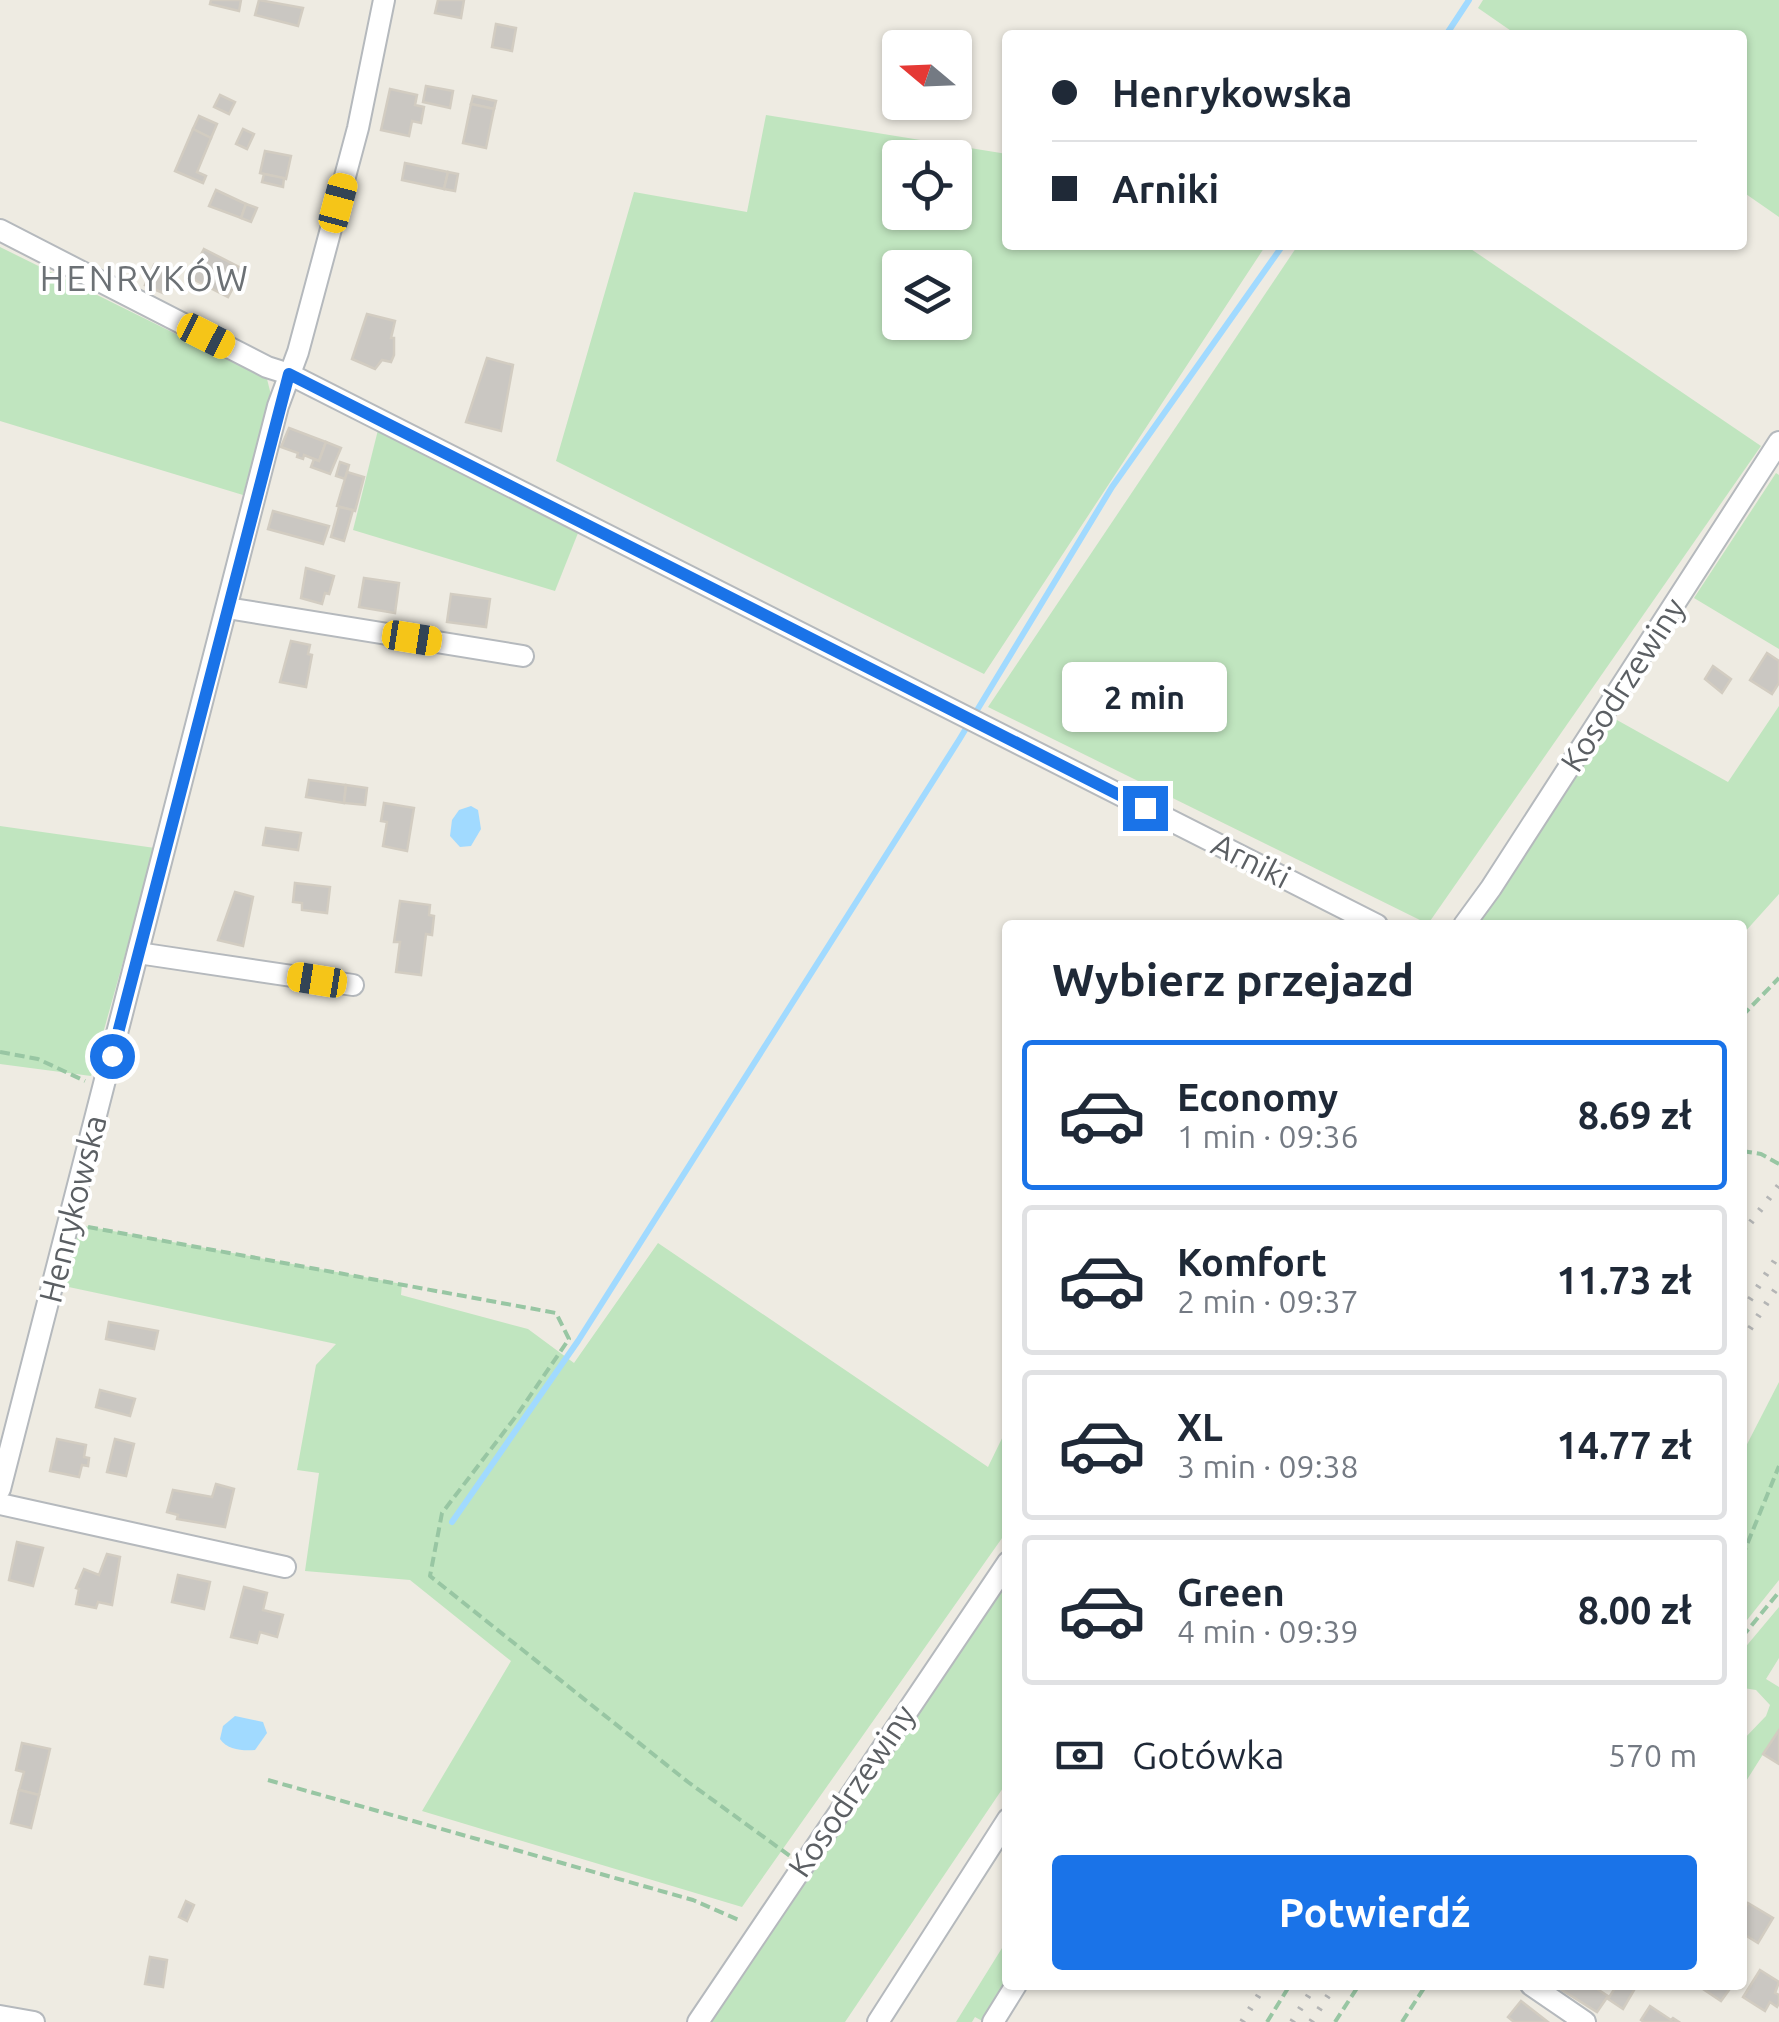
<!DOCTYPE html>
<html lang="pl">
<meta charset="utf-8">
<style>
:root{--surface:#fff;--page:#f2f2f3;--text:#1f2937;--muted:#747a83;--line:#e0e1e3;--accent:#1a73e8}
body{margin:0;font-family:Ubuntu,sans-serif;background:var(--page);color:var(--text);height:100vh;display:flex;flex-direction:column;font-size:38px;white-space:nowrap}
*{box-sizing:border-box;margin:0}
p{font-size:32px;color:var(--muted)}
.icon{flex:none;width:55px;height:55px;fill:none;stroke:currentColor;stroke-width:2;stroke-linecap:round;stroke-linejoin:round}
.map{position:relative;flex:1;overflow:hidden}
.details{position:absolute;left:1002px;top:920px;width:745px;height:1070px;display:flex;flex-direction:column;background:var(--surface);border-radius:10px;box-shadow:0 2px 8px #0004}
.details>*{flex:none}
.guide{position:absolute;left:1002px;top:30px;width:745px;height:220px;border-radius:10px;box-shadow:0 2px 8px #0004;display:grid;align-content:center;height:220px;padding:0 50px;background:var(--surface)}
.needle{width:65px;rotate:289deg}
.controls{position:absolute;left:882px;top:30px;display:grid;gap:20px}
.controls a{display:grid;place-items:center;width:90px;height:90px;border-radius:10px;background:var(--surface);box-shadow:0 2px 8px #0004;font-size:50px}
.end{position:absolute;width:45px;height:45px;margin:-22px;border:12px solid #1a73e8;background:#fff;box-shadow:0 0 0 5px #fff}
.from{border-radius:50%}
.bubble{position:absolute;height:70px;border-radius:10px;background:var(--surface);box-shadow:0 2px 8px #0004;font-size:32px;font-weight:700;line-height:70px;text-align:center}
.car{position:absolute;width:30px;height:60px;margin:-30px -15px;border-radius:12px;box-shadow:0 0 8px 2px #0007;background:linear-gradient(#f5c518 24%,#345 0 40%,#f5c518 0 76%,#345 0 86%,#f5c518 0)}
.guide b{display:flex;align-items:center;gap:35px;height:95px;font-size:38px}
.guide b+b{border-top:2px solid var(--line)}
.guide i{width:25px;height:25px;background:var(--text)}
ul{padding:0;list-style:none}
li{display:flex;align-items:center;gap:30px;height:150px;margin:0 20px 15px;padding:0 30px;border:5px solid var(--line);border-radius:10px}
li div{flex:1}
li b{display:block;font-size:38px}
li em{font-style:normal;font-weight:700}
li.selected{border-color:var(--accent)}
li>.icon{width:90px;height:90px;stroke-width:1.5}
h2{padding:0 50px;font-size:45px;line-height:120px}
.pay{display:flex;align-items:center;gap:25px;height:110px;padding:0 50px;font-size:38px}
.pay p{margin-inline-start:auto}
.primary-button{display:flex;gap:20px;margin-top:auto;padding:20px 50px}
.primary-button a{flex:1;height:115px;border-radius:10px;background:var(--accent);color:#fff;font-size:40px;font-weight:700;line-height:115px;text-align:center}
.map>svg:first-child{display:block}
.green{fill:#c0e5bf;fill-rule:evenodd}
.water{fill:#a1daff}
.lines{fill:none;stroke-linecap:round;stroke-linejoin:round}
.stream{stroke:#a1daff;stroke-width:6}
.building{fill:#cac7c2;stroke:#d2ccc1;stroke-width:2.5}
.minor-casing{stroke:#b5b9bd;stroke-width:24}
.path{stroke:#98c6a3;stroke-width:4;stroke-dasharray:10 5;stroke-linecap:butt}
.minor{stroke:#fff;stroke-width:20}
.rail{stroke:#b4b5b5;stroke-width:6;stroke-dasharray:2.5 12;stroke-linecap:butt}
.route{stroke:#1a73e8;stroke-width:12}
.labels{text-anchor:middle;stroke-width:8;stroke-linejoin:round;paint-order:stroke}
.street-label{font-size:32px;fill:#5b5f63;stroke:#fff}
.neighbourhood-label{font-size:35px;letter-spacing:2.5px;fill:#6c7175;stroke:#fff}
</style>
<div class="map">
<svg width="1779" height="2022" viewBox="0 0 1779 2022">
<rect width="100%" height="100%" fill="#eeebe2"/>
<!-- green -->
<g class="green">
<polygon points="1483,0 1779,0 1779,217 1743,192 1742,35 1517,35 1478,8"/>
<path d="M766 115 1007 154 1008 245H1266L984 674 556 461 634 192 747 212ZM900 158H955V212H900ZM900 268H955V322H900Z"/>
<polygon points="1298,245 1465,245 1761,446 1428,924 988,707"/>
<polygon points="0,247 267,379 271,395 243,495 0,421"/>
<polygon points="378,430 580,528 555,591 353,530"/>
<polygon points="1776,473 1779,475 1779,649 1694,598"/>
<polygon points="1779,706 1779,894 1743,934 1742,925 1478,925 1608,715 1728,782"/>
<polygon points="0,826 155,848 91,1076 0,1064"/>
<polygon points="80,1225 402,1284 401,1295 528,1329 574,1363 658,1243 988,1467 1007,1428 1007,1531 742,1907 422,1811 511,1661 410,1580 305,1571 319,1473 297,1470 316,1365 336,1344 64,1286"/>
<polygon points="1779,1382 1779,1580 1743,1625 1743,1452"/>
<polygon points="1007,1562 1007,1782 845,2022 698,2022"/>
<polygon points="1779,1607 1779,1658 1766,1679 1779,1687 1779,1729 1743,1786 1742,1741 1766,1716 1770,1705 1756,1690 1743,1688 1743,1650"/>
<polygon points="1007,1940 1007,1984 984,2022 975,2017 972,2022 956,2022"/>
</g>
<!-- water -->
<g class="water">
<polygon points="471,806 478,810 481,829 471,846 460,847 450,836 452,820 459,810"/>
<path d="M235 1716 263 1722 267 1733 255 1750C243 1751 227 1750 220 1739L223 1726Z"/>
</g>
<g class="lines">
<!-- stream -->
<g class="stream">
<polyline points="1446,35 1469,0"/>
<polyline points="452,1522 578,1341 959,740 1112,487 1283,245"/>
</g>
</g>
<!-- building -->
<g class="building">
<polygon points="211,0 241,0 239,11 210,4"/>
<polygon points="259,0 303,8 298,26 255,15"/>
<polygon points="438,0 464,0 461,18 435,13"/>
<polygon points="496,24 516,28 512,51 492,47"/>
<polygon points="426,86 453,91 450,108 423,102"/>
<polygon points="390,89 417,95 415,105 424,107 421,123 412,121 409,136 381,130"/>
<polygon points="220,95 235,102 229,114 214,107"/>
<polygon points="473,96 496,101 494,109 471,104"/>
<polygon points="471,104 494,109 486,148 463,143"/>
<polygon points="199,116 217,124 211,138 193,129"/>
<polygon points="193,129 211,138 197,172 206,176 203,183 175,171"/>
<polygon points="243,129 254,134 247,149 236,144"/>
<polygon points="265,151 291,156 286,179 260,173"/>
<polygon points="405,163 448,172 444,189 402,180"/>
<polygon points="448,172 458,174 455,191 444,189"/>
<polygon points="264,174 284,178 283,187 262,182"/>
<polygon points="216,190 246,204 241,218 209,206"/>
<polygon points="246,204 257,208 251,222 241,218"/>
<polygon points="204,249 243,269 228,297 189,277"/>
<polygon points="154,265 172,274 163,293 145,285"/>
<polygon points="367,314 395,321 391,338 394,338 394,355 391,362 382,360 375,369 352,359"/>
<polygon points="487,358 513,365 501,431 466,422"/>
<polygon points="289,428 326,442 319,461 304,455 303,459 297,457 298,453 281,447"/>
<polygon points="326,442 341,448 330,474 311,467 314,459 319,461"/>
<polygon points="340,462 349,465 345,479 336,476"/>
<polygon points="347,472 364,477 355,511 337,506"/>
<polygon points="339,507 353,510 344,541 331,537"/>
<polygon points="273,511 329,526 323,544 268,529"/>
<polygon points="306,568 334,576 329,594 325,593 322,604 301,598"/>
<polygon points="364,578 399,583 395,613 359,607"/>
<polygon points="451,594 490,599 486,627 447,622"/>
<polygon points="291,641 310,645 308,654 312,655 306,687 280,682"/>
<polygon points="1767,653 1779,661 1779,683 1772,694 1750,680"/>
<polygon points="1713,666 1731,679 1722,693 1705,679"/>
<polygon points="309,780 346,785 344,803 306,797"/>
<polygon points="346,785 367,788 365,805 344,803"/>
<polygon points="384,803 414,808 407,851 383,846 387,822 381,821"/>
<polygon points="266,828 301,833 298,850 263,845"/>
<polygon points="295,883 330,887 327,913 302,910 302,903 293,902"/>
<polygon points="235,892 253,897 243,946 218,940"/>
<polygon points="400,901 430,905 429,915 434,916 432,935 426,934 421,975 396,972 400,942 394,942"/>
<polygon points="109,1322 158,1331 154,1349 106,1339"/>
<polygon points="100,1390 135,1399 130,1416 96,1407"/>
<polygon points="57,1439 86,1445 84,1457 89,1458 88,1466 82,1465 79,1477 50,1471"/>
<polygon points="115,1439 134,1444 126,1476 107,1472"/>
<polygon points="216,1484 234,1489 225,1527 177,1519 178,1515 167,1512 173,1490 212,1497"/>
<polygon points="17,1542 43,1548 33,1586 9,1580"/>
<polygon points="107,1554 120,1557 112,1605 98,1602 96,1608 76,1604 79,1589 76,1588 84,1569 99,1575"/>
<polygon points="178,1575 210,1582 204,1609 172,1602"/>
<polygon points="244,1587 267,1593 263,1610 283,1615 277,1637 260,1632 257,1643 231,1637"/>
<polygon points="1779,1730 1779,1764 1763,1754"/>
<polygon points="22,1743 50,1749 39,1795 19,1790 24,1772 16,1770"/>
<polygon points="19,1790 39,1795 31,1828 11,1823"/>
<polygon points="186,1901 194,1905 187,1921 179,1917"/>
<polygon points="1748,1903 1773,1918 1758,1943 1742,1933 1742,1913"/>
<polygon points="150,1957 167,1960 163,1987 145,1984"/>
<polygon points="1760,1970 1779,1982 1775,1993 1779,1995 1779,2003 1777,2007 1770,2002 1765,2011 1743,1997"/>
<polygon points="1554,1985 1591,1985 1608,1996 1597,2012"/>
<polygon points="1617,1985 1637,1985 1623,2009 1608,1999"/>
<polygon points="1697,1985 1722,1985 1729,1990 1721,2001"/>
<polygon points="1521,2001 1548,2022 1514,2022 1508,2017"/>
<polygon points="1650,2006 1671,2020 1673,2018 1679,2022 1644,2022 1641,2020"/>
</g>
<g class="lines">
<!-- minor casing -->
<g class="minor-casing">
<g id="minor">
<polyline points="0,230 267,367 289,374 1377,925"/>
<polyline points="227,608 523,656"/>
<polyline points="1464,925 1491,888 1779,442"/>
<polyline points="138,953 353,985"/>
<polyline points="0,1489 278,406 298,352 358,128 384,0"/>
<polyline points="0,1504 285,1567"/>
<polyline points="1531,1985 1585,2022"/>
<polyline points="0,2016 34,2022"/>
<polyline points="698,2022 1008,1562"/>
<polyline points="878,2022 1008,1819"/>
<polyline points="993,2022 1016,1985"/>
</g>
</g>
<!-- path -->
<g class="path">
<polyline points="1742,1016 1779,978"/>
<polyline points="0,1052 38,1059 85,1081"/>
<polyline points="1742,1151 1761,1154 1779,1164"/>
<polyline points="88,1227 556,1313 569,1339 517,1415 442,1513 430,1576 688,1782 790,1856"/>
<polyline points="1742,1557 1779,1466"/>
<polyline points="1742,1637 1779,1592"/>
<polyline points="268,1780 693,1900 741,1921"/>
<polyline points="1267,2022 1290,1985"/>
<polyline points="1335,2022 1359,1985"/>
<polyline points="1402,2022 1426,1985"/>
</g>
<!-- minor -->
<use href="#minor" class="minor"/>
<!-- rail -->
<g class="rail">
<polyline points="1742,1234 1779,1185"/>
<polyline points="1742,1312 1779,1254"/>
<polyline points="1742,1341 1779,1284"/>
<polyline points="1242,2022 1265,1985"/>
<polyline points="1292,2022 1315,1985"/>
<polyline points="1311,2022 1335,1985"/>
</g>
</g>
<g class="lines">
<!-- route -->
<polyline class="route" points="112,1056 289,374 1145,808"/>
</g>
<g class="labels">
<!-- street labels -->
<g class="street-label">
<text transform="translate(1623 685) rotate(-57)" y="11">Kosodrzewiny</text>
<text transform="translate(1251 861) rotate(27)" y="11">Arniki</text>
<text transform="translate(73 1209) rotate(-76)" y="11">Henrykowska</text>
<text transform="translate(852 1791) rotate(-56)" y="11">Kosodrzewiny</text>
</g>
<!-- neighbourhood labels -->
<g class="neighbourhood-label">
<text x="145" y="291">HENRYKÓW</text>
</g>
</g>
</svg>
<div class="controls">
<a><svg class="needle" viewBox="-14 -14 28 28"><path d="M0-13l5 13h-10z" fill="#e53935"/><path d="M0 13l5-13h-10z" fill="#747a83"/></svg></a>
<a><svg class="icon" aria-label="locate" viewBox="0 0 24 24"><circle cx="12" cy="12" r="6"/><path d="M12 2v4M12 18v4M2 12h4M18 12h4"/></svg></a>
<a><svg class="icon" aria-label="layers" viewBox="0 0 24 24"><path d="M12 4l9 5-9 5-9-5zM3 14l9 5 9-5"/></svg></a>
</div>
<i class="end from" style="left:112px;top:1056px"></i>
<i class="end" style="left:1145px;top:808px"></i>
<div class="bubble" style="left:1062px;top:662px;width:165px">2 min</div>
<i class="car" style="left:338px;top:203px;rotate:15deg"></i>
<i class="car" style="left:206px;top:336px;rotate:117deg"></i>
<i class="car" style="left:412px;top:638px;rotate:99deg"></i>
<i class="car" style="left:317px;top:980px;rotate:279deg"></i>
<div class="guide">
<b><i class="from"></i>Henrykowska</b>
<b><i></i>Arniki</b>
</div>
<section class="details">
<h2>Wybierz przejazd</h2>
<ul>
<li class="selected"><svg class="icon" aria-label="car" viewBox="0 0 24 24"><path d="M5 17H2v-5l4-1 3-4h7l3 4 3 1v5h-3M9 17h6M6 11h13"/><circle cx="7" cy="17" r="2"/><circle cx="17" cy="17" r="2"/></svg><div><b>Economy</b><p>1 min · 09:36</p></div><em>8.69 zł</em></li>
<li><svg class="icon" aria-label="car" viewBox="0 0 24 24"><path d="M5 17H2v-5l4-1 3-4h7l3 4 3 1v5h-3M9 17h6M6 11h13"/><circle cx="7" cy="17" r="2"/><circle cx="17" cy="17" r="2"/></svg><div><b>Komfort</b><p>2 min · 09:37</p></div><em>11.73 zł</em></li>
<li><svg class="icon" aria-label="car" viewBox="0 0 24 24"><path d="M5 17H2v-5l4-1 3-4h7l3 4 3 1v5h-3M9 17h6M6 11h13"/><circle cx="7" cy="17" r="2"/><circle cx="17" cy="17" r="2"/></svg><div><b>XL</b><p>3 min · 09:38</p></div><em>14.77 zł</em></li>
<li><svg class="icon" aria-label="car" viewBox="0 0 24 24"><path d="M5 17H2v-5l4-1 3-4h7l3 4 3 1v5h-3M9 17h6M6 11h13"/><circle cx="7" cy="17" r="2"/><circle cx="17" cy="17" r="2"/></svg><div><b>Green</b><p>4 min · 09:39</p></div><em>8.00 zł</em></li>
</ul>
<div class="pay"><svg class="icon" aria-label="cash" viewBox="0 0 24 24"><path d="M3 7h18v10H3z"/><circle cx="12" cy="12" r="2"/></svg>Gotówka<p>570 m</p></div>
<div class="primary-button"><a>Potwierdź</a></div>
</section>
</div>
